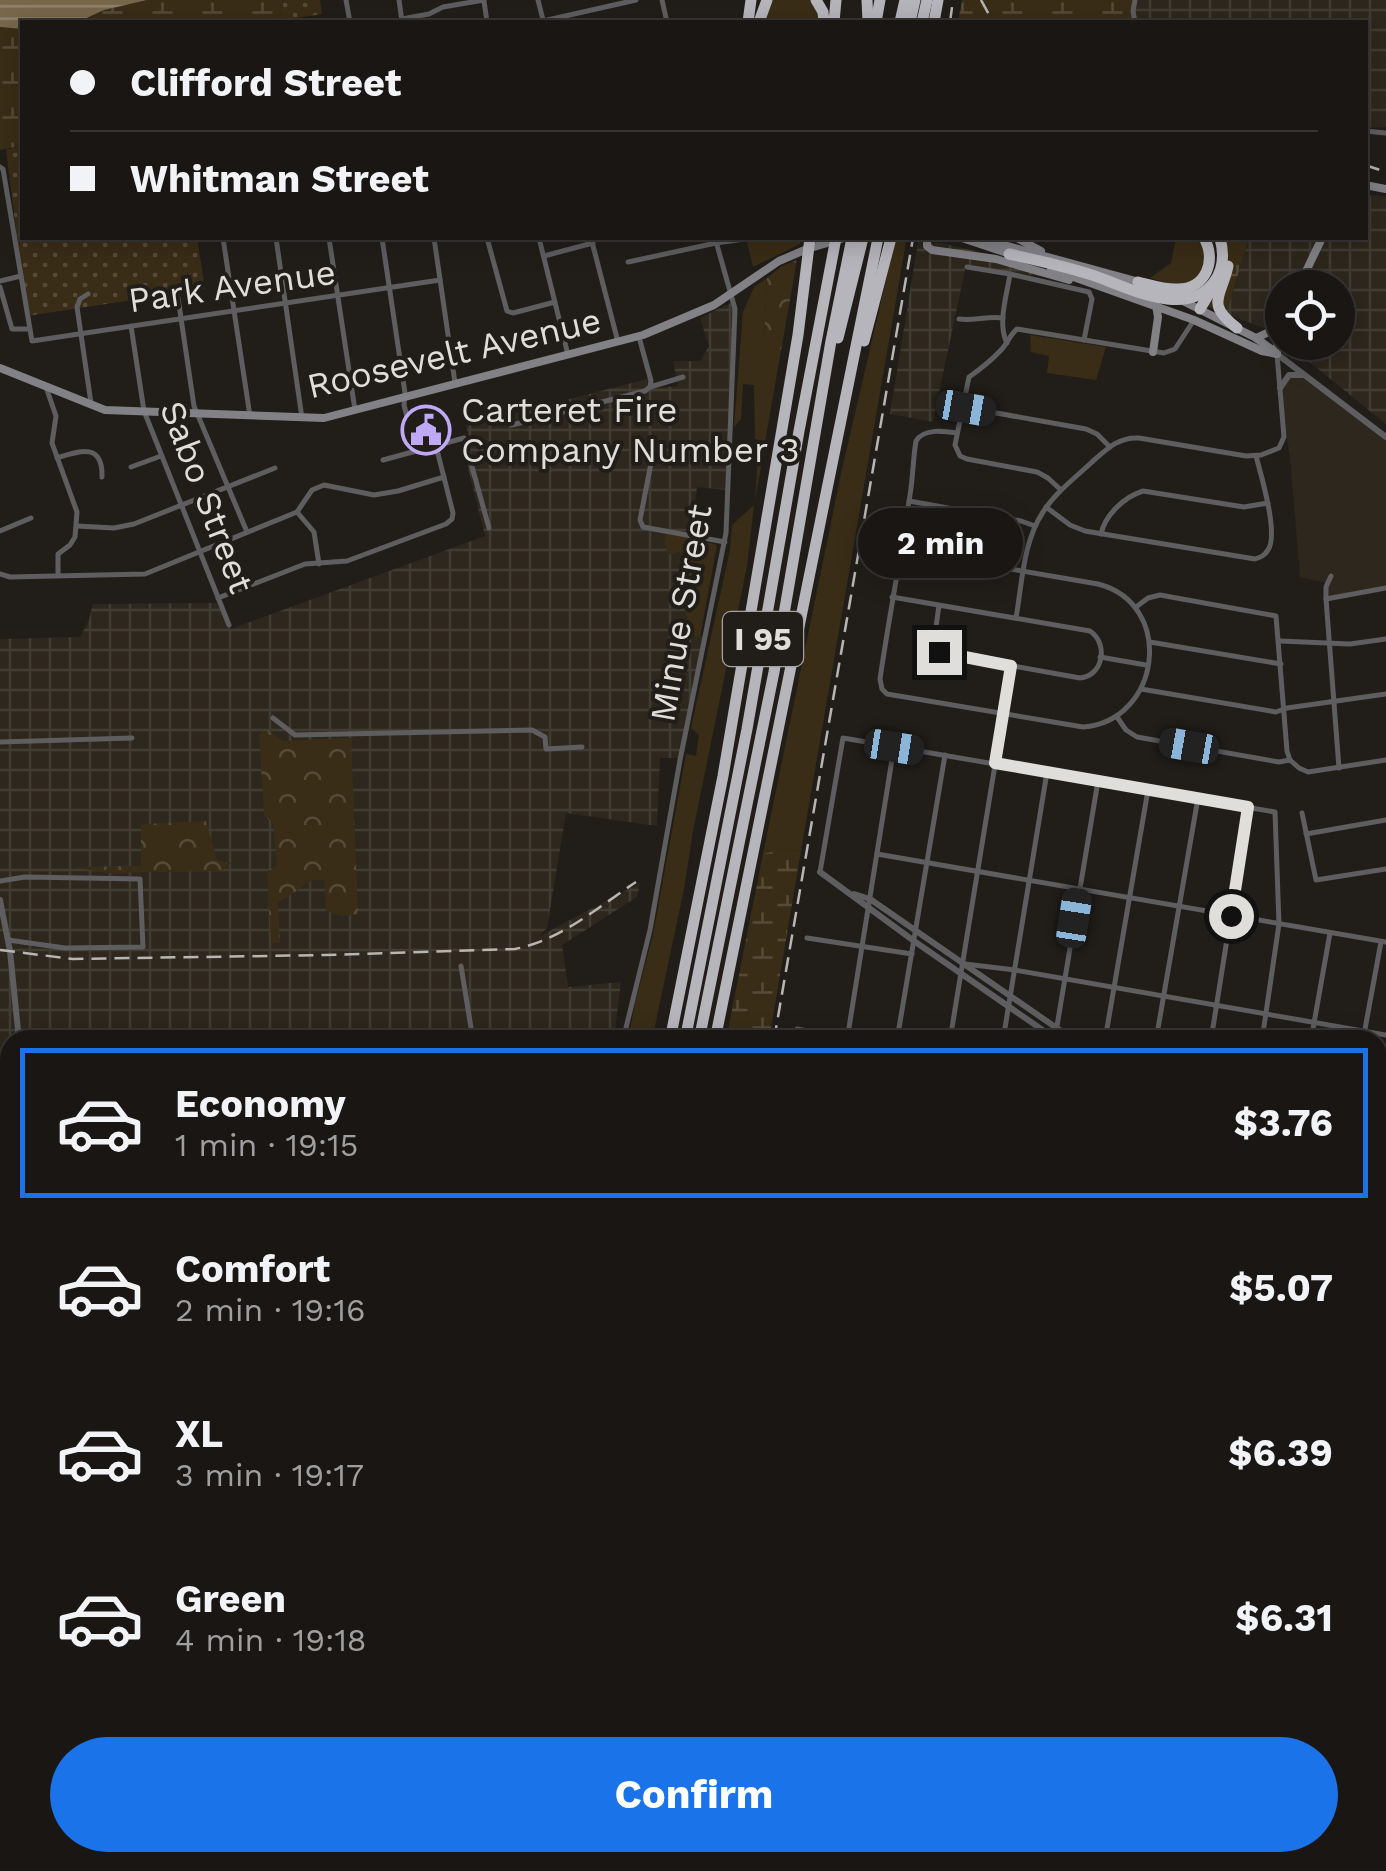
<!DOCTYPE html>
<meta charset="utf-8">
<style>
:root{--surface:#191614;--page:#221f1d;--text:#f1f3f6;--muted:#9f9fa0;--line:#373534;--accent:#1a73e8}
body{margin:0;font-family:"Work Sans",sans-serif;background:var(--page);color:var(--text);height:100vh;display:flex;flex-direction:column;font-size:38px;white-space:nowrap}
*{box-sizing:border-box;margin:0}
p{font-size:32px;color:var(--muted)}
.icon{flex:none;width:55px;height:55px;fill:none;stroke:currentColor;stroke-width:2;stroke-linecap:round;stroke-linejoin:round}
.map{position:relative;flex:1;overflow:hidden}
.panel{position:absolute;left:0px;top:1030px;width:1388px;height:842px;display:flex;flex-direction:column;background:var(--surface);border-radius:30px 30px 0 0;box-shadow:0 5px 25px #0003,0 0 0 2px var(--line)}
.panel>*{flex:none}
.hud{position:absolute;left:20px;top:20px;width:1348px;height:220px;border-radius:0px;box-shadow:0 5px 25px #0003,0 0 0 2px var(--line);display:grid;align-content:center;height:220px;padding:0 50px;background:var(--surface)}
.fabs{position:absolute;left:1265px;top:270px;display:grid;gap:20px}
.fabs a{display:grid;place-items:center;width:90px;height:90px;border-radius:50%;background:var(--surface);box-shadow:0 5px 25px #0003,0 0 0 2px var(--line);font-size:50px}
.end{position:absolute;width:45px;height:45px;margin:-22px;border:12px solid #e0dedb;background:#111;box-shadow:0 0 0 5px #111}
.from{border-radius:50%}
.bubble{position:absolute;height:70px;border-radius:35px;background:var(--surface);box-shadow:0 5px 25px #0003,0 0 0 2px var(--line);font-size:32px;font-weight:700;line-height:70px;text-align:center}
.car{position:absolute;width:30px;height:60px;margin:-30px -15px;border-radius:12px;box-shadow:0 0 8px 2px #0007;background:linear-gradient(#222 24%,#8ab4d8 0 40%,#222 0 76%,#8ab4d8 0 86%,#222 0)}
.hud b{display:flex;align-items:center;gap:35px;height:95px;font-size:38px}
.hud b+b{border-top:2px solid var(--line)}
.hud i{width:25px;height:25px;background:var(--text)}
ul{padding:18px 0 0;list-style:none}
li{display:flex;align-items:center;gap:30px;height:150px;margin:0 20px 15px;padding:0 30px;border:5px solid transparent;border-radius:0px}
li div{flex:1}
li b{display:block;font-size:38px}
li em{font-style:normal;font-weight:700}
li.selected{border-color:var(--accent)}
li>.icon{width:90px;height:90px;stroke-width:1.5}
.cta{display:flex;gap:20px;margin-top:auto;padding:20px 50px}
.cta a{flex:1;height:115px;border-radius:60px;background:var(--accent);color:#fff;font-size:40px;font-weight:700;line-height:115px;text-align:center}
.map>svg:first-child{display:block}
.built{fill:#2d271d}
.industrial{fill:url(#industrial-grid)}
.grass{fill:#3a2d17}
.forest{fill:url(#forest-crowns)}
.wetland{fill:url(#wetland-marsh)}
.park{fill:url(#park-dots)}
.water{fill:url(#water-rules)}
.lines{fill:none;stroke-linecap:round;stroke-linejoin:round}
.stream{stroke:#77684c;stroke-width:2.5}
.minor{stroke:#5e5d60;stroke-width:5}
.tertiary{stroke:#5e5d60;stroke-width:6}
.secondary{stroke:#828185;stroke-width:8}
.motorway{stroke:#b7b5bc;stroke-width:11}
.rail{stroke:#b8b6b3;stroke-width:2.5;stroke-dasharray:15 8;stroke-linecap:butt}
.route{stroke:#e0dedb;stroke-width:12}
.labels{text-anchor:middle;stroke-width:8;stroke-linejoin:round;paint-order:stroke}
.shield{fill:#211e1a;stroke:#a7a4a1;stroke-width:2.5}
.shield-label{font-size:32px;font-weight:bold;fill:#e0dedb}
.street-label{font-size:35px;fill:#e0dedb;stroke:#211e1a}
.poi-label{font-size:35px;fill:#e0dedb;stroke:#211e1a;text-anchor:start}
</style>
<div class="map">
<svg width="1386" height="1871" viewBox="0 0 1386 1871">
<defs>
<pattern id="industrial-grid" width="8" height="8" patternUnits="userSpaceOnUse" patternTransform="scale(2.5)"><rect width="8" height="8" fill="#2d271d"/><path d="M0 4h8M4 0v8" fill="none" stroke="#413c32"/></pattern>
<pattern id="forest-crowns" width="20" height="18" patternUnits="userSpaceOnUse" patternTransform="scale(2.5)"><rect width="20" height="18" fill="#3a2d17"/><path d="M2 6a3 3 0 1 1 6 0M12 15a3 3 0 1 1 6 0" fill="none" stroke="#564b38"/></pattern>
<pattern id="wetland-marsh" width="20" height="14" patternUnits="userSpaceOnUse" patternTransform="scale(2.5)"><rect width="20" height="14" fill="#3a2d17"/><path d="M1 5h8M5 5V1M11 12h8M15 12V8" fill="none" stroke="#564b38"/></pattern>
<pattern id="park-dots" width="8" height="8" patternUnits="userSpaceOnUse" patternTransform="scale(2.5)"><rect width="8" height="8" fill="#3a2d17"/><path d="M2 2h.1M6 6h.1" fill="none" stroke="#564b38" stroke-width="1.8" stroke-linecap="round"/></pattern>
<pattern id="water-rules" width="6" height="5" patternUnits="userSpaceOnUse" patternTransform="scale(2.5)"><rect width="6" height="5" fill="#77684c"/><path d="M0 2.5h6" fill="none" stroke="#90846e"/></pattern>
</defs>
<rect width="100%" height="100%" fill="#211e1a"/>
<!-- built -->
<polygon class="built" points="1299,374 1386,438 1386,588 1326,599 1327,583 1300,577 1290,458 1280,388 1284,380"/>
<!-- industrial -->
<g class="industrial">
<polygon points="1132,0 1386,0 1386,127 1365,128 1365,22 1132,22"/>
<polygon points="1376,195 1386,197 1386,424 1286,343 1338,342 1338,288 1282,288 1282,339 1270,330 1226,314 1249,238 1365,238 1365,196"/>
<polygon points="918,242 941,243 985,253 1052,276 1051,278 966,265 933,422 890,414"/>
<polygon points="735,301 727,490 697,487 691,537 683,550 693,584 692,635 706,637 683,758 660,758 657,826 566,813 547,928 538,937 640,883 637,897 562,945 568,987 621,982 614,1040 10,1040 10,1850 8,1871 0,1871 0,639 80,637 89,620 93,604 220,603 231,629 485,536 461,440 469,437 466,426 651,378 654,388 678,386 673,361 700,361 709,346 700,318"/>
</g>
<!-- grass -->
<g class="grass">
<polygon points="773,0 810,0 818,10 820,22 763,22"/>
<polygon points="752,238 801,238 800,244 753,267 747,242"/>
<polygon points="1176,238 1195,238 1206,250 1205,267 1193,282 1175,285 1150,278 1171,263"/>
<polygon points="895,242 906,242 801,851 783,849 763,854 842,469"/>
<polygon points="767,278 764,337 781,350 755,501 759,440 755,439 754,385 743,384 741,419 734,427 743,312 754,287"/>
<polygon points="1030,335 1106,347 1096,380 1047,373 1049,356 1031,352"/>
<polygon points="754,505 747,566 693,831 684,889 652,1040 628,1040 635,1003 653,935 686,754 696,756 699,735 691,728 730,550 732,525"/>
<polygon points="667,532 717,545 700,637 692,635 683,604 693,584 683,551 668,555 664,541"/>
<polygon points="151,1862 239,1862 239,1863 229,1871 144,1871"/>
</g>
<!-- forest -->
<g class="forest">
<polygon points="797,260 781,350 764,338 767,278 782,266"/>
<polygon points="267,730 283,741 351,738 358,914 342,916 326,911 324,880 313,880 278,903 280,943 271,943 267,871 277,865 273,824 264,815 259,735"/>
<polygon points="206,821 217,860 231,863 221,871 108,873 71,867 141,866 141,824"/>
</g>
<!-- wetland -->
<g class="wetland">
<polygon points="147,0 284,0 278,22 78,22 104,10"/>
<polygon points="962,0 1132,0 1132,22 958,22"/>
<polygon points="0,27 22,29 22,146 0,150"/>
<polygon points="1213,238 1249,238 1226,314 1208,306 1220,255"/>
<polygon points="783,849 801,851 769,1040 726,1040 763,854"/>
</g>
<!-- park -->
<g class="park">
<polygon points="284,0 320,0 322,14 291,19 290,22 278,22"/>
<polygon points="22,146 22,238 197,238 205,289 27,316 6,150"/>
<polygon points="1378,1110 1386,1113 1386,1236 1378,1233"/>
</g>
<!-- water -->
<polygon class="water" points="0,0 147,0 104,10 78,22 22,22 22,29 0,27"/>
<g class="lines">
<!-- stream -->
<polyline class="stream" points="220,1871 233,1862"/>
<!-- minor -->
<g class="minor">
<polyline points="346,0 350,22"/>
<polyline points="399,0 402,22"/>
<polyline points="538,0 543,20"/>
<polyline points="662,0 667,22"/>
<polyline points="484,1 487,22"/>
<polyline points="402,19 429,14 443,7 484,0"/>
<polyline points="543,21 636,0"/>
<polyline points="1135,22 1133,11 1135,0"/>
<polyline points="1365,131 1386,133"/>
<polyline points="0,167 3,169 32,341 440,280"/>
<polyline points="223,238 250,416"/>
<polyline points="276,238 302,418"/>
<polyline points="329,238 355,410"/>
<polyline points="382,238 405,393 404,405 416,451"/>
<polyline points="434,238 455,383"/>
<polyline points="487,238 507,311 513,313 555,302"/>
<polyline points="539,238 568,355"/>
<polyline points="591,238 618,342"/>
<polyline points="544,256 593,243"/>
<polyline points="628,262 716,243 752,238"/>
<path d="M967 267 1010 274C1007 295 997 324 1007 343"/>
<polyline points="1010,274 1089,292 1092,299 1084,340"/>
<polyline points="0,281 21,276"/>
<polyline points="0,287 12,329 28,329"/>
<polyline points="88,294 80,299 77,307 91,403"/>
<polyline points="178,298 194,406 247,532"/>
<path d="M959 319C974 321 987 316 1003 318"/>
<polyline points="131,326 144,411 229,625"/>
<polyline points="639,337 651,381 650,387"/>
<polyline points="48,387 47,390 56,416 52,443 77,512 75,537 70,545 58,554 58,574"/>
<polyline points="963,407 1086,429 1097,434 1110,447"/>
<polyline points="512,425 645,391 650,387 683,377"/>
<path d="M57 458C79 451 103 442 102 477"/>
<polyline points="652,458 640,520 643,527 725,542"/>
<polyline points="383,460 464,438 489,528"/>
<polyline points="131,467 161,456"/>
<path d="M1061 490 1048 478 1037 472 967 459 960 456 955 445 969 377C982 368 991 361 1002 349 1008 342 1010 335 1017 329L1164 353 1175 349 1194 320"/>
<polyline points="909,501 1021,521 1035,526"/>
<path d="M1046 507 1070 525 1085 531 1255 559C1261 557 1264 556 1268 550 1279 534 1261 475 1256 456"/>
<polyline points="297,512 314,532 319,564"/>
<polyline points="77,526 114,528 134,524 275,468"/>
<polyline points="0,531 31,518"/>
<path d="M1101 534C1105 515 1124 497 1143 491L1244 507 1268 503"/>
<path d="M900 550 1098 584C1176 604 1161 721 1083 727L887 694 882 689 880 679C889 617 901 556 910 495 913 477 913 459 916 441 924 428 944 431 957 433"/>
<polyline points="0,574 10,577 145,574 297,512 312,490 324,485 374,495 398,491 444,477"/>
<polyline points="1331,576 1326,587 1326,599 1339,768"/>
<path d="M892 597 1090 631C1109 644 1103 676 1080 678L941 653 934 642 939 605"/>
<polyline points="218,598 305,564 347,561 446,524 452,519 453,513 436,446"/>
<polyline points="1326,599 1386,588"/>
<polyline points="1136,607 1148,598 1160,595 1276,616 1287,751 1290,760"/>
<path d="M1016 618C1022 584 1023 542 1043 512 1056 492 1075 478 1092 462 1107 449 1118 437 1139 438L1246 456 1261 455 1279 448 1284 437 1277 354"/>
<polyline points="1280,641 1350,644 1386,639"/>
<polyline points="1150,642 1281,664"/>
<polyline points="1100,657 1146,665"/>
<polyline points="1141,689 1276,712 1287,708 1386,694"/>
<polyline points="1117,717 1126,730 1137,737 1279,762 1290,760 1299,768 1308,772 1386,760"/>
<polyline points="273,718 295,735 532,730 545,737 546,749 582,747"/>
<polyline points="0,742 132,738"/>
<polyline points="1302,813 1316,880 1386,869"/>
<polyline points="1306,834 1386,820"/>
<polyline points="877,854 1386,942"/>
<polyline points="820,872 843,738 1275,812 1279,924 1262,1040"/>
<polyline points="0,881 25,877 140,879 143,947 65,948 8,940"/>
<polyline points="807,938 912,954"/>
<polyline points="965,964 1015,970 1386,1035"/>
<polyline points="461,966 473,1040"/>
<polyline points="797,1029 853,1040"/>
<polyline points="1055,1038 1098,781"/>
<polyline points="623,1040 650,930 680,760 726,533 735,309 715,238"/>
<polyline points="847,1040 894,747"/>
<polyline points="897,1040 945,755"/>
<polyline points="950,1040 1011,667"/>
<polyline points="1003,1040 1047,772"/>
<polyline points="1105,1040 1148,790"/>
<polyline points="1156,1040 1198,798"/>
<polyline points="1211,1040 1248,807"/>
<polyline points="1311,1040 1330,933"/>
<polyline points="1363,1040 1381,942"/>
<polyline points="1378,1082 1386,1083"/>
<polyline points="1378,1112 1386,1116"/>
<polyline points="0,1171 10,1170"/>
<polyline points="1378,1267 1386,1245"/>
<polyline points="1378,1343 1386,1350"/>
<polyline points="1378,1438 1386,1434"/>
<polyline points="1378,1496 1386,1492"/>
<polyline points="1378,1510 1386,1527"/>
<polyline points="1378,1552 1386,1548"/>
<polyline points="1378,1609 1386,1605"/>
<polyline points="1378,1665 1386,1661"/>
<polyline points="1378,1714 1386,1730"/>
<polyline points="1378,1779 1386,1775"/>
<polyline points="1378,1836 1386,1832"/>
<polyline points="1145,1862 1147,1871"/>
<polyline points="1240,1862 1242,1871"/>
<polyline points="1331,1862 1334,1871"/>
<polyline points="1050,1867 1070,1862"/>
<polyline points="944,1869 954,1871"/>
<polyline points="669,1871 670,1862"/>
<polyline points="723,1871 725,1862"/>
<polyline points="806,1871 808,1862"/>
<polyline points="1249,1871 1283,1862"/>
</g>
<!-- tertiary -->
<g class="tertiary">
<polyline points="1277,354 1386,437"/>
<polyline points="1280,388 1289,375 1302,375"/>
<polyline points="820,872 914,941 1057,1040"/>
<polyline points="854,894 870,899 1074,1040"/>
<polyline points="0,900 10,951 19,1040"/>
<polyline points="1378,1236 1386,1240"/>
<polyline points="1378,1246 1386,1249"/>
<polyline points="0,1656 10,1655"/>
<polyline points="7,1871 10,1832"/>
</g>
<!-- secondary -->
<g class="secondary">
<polyline points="1365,185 1386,189"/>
<polyline points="927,238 927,246 932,250 996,259 1069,280"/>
<polyline points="962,238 1010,254"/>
<polyline points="978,238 1143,283"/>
<polyline points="1017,238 1041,251"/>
<polyline points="1051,269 1194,320 1262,351 1277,354"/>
<polyline points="1298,288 1322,238"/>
<polyline points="1183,301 1256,338 1275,352"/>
<polyline points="1256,338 1271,331 1282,312"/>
<polyline points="1153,352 1158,317 1156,305"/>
<polyline points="1277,354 1277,341 1282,324"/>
<polyline points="0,368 105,410 324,418 643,335 714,305 779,261 807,249 844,238"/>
</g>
<!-- motorway -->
<g class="motorway">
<polyline points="816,0 823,12 824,22"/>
<polyline points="867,0 868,22"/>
<polyline points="748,22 751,0"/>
<polyline points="759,22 767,0"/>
<polyline points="834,22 836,0"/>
<polyline points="876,22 880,0"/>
<polyline points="900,22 905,0"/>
<polyline points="910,22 915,0"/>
<polyline points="922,22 927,0"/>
<polyline points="934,22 938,0"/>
<path d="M1009 254C1037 260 1064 266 1092 275 1126 286 1186 320 1214 282 1224 269 1224 253 1220 238"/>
<path d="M1228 266C1221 298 1205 303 1237 328"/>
<path d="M1138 282C1151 285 1165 290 1178 289 1206 289 1217 260 1204 238"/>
<polyline points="1200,309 1213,287"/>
<polyline points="838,338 863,238"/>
<polyline points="864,341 891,238"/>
<polyline points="670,1040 723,776 798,335 810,238"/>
<polyline points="685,1040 747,729 799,431 836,238"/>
<polyline points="699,1040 774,672 831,341 852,238"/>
<polyline points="715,1040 878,238"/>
<polyline points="426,1871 429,1862"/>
<polyline points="442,1871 445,1862"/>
<polyline points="457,1871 460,1862"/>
<polyline points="473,1871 476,1862"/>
</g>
<!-- rail -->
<g class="rail">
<polyline points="981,0 993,22"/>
<polyline points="950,22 953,0"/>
<polyline points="1365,165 1386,172"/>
<path d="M0 950 73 959 325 955 515 949C561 940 598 907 636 882"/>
<polyline points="774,1040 913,238"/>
<polyline points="631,1871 632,1862"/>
</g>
</g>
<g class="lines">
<!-- route -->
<polyline class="route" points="939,652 1011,666 995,763 1248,807 1231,916"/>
</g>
<!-- icons -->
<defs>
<g id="civic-ring" transform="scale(2.5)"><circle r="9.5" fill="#211e1a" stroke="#bfa9f4" stroke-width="1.5"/><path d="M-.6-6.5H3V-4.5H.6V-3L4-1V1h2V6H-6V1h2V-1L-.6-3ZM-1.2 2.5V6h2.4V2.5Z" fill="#bfa9f4"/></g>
</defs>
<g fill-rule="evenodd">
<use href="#civic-ring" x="426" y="430"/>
</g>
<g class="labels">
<!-- shield labels -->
<rect class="shield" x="723" y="612" width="80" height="54" rx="8"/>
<g class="shield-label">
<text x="763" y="650">I 95</text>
</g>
<!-- street labels -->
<g class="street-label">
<text transform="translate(232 286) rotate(-8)" y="12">Park Avenue</text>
<text transform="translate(454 353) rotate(-13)" y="12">Roosevelt Avenue</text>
<text transform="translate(207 497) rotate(69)" y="12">Sabo Street</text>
<text transform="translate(681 613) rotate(-80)" y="12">Minue Street</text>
</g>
<!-- poi labels -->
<g class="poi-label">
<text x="461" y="422">Carteret Fire<tspan x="461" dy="40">Company Number 3</tspan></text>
</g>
</g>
</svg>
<div class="fabs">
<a><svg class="icon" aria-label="locate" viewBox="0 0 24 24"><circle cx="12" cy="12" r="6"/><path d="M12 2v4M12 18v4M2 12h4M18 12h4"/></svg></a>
</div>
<i class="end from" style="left:1231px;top:916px"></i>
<i class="end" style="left:939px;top:652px"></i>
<div class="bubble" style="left:858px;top:508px;width:165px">2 min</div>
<i class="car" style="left:966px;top:408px;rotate:100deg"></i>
<i class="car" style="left:1189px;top:746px;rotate:280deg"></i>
<i class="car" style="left:894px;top:747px;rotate:99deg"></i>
<i class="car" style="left:1074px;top:918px;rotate:9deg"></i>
<div class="hud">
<b><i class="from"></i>Clifford Street</b>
<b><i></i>Whitman Street</b>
</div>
<section class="panel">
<ul>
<li class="selected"><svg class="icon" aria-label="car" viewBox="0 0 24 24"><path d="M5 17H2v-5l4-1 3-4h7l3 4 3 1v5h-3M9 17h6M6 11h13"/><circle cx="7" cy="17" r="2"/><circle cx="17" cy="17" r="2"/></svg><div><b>Economy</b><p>1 min · 19:15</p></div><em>$3.76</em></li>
<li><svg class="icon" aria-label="car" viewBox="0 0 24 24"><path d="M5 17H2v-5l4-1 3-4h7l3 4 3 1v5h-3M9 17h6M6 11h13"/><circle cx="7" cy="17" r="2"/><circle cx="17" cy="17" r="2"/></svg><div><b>Comfort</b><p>2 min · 19:16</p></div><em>$5.07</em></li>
<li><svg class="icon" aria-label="car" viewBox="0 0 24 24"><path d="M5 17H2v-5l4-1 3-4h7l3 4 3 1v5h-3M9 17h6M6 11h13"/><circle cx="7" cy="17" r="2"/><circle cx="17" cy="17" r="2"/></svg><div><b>XL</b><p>3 min · 19:17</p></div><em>$6.39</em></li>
<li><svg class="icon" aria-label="car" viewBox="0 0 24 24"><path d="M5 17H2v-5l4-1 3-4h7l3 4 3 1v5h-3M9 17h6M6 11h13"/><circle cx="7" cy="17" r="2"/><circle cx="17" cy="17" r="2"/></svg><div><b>Green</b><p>4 min · 19:18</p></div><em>$6.31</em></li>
</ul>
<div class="cta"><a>Confirm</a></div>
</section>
</div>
